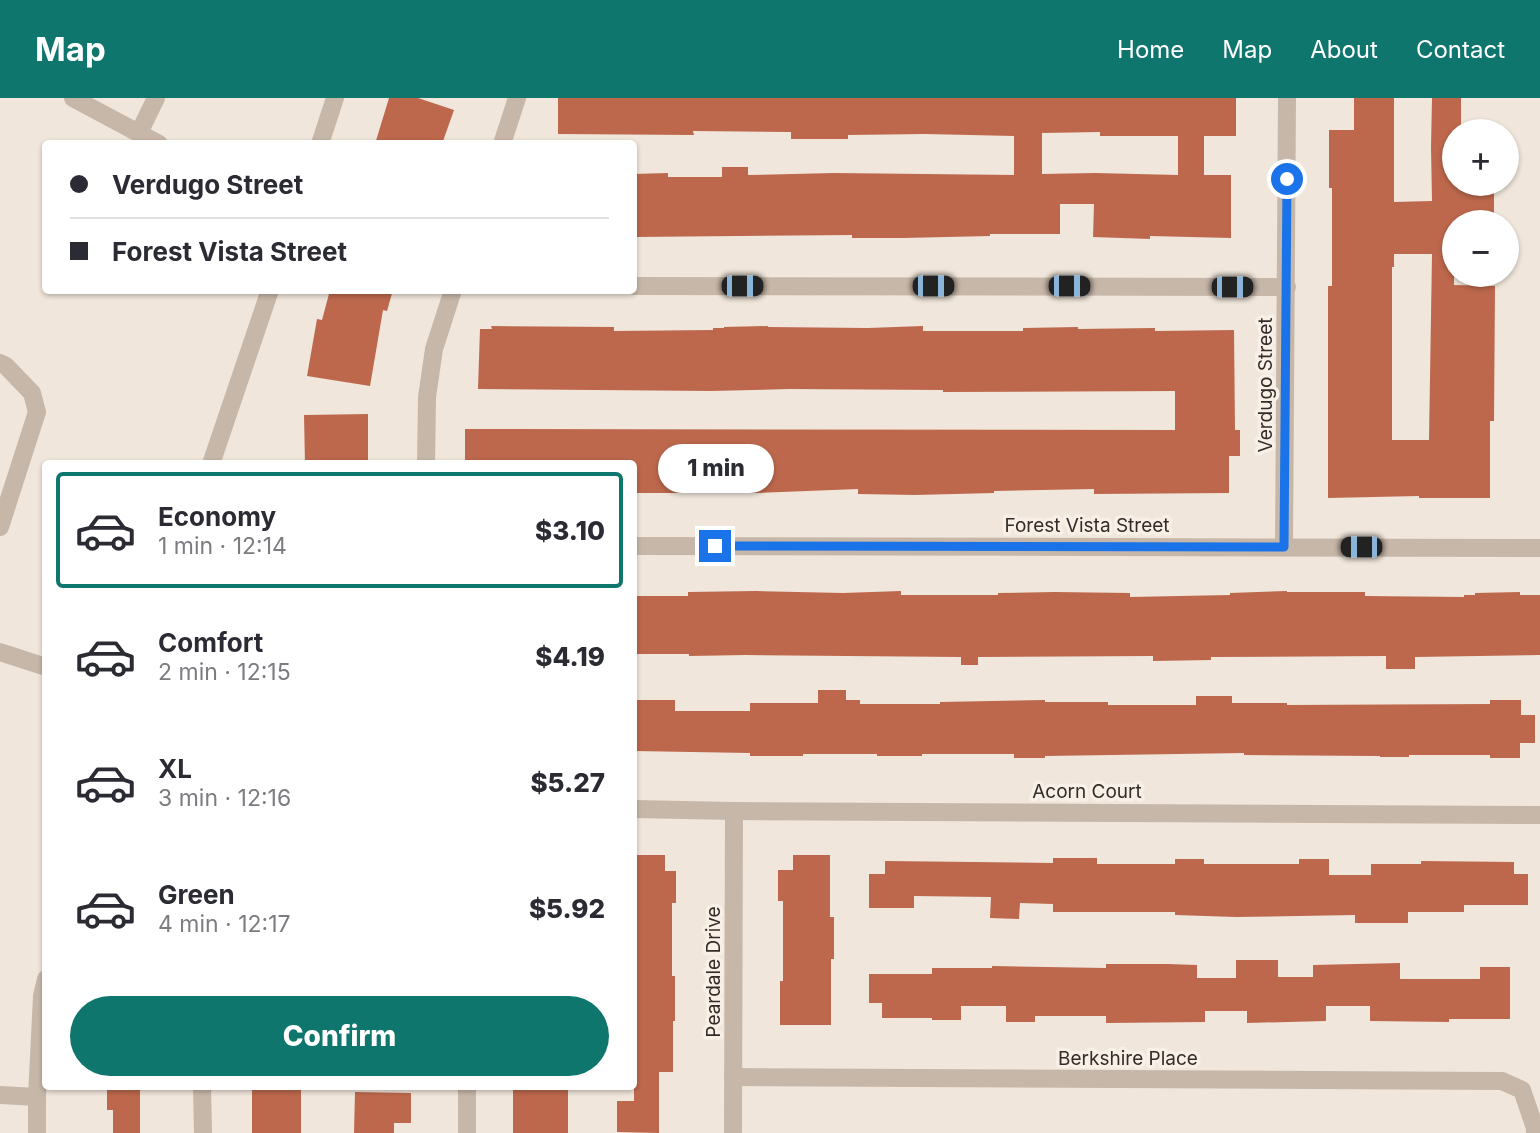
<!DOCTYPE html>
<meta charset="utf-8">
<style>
:root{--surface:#fff;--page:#f2f2f3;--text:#2b2b33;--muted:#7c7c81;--line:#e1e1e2;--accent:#0f766e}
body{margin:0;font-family:Inter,sans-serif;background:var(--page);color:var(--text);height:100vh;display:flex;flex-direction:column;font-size:26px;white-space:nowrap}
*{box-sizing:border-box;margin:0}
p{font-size:23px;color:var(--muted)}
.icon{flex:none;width:38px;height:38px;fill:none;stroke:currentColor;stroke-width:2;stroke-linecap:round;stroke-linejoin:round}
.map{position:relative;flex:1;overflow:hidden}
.sheet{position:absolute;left:42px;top:362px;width:595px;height:630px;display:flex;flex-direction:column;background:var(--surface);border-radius:7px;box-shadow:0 2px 5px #0004}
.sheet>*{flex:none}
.banner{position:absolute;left:42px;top:42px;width:595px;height:154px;border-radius:7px;box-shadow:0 2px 5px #0004;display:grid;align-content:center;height:154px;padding:0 28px;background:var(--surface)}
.fabs{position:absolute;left:1442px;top:21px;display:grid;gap:14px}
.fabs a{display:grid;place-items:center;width:77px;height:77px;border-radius:50%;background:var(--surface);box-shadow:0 2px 5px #0004;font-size:35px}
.end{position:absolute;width:32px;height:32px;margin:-16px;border:9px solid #1a73e8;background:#fff;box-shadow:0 0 0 4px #fff}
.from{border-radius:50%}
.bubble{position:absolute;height:49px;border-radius:24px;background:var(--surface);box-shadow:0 2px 5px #0004;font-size:23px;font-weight:800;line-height:49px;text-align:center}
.car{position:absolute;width:21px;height:42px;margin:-21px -10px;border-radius:9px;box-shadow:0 0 5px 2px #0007;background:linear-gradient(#222 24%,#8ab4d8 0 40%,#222 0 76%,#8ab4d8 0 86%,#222 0)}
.banner b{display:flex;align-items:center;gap:24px;height:66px;font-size:26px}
.banner b+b{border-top:2px solid var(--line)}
.banner i{width:18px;height:18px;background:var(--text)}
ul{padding:12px 0 0;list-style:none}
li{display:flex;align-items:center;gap:21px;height:116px;margin:0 14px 10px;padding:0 14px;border:4px solid transparent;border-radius:7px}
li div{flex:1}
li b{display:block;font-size:26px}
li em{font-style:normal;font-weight:800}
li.active{border-color:var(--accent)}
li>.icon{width:63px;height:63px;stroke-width:1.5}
.cta{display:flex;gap:14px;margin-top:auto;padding:14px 28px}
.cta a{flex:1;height:80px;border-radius:42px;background:var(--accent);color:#fff;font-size:28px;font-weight:800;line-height:80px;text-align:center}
header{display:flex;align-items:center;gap:42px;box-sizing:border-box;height:98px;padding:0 35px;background:var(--accent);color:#fff}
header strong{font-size:33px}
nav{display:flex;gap:38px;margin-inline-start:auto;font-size:24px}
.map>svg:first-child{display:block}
.building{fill:#bd684c;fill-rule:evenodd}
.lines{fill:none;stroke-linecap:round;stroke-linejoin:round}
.minor{stroke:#c7b7a8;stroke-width:18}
.tertiary{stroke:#c7b7a8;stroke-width:18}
.route{stroke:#1a73e8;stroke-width:9}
.labels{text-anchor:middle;stroke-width:7;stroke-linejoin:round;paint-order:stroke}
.street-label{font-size:19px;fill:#342c28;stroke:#f8f0e7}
</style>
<header>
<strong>Map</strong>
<nav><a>Home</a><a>Map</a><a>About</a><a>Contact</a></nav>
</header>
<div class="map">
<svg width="1540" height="1035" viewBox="0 0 1540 1035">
<rect width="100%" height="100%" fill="#f0e6db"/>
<!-- building -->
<g class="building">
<polygon points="389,0 418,0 454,12 442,46 375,46"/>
<path d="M558 0H1236V38H1204V77H1231V140L1150 138V141L1093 139 1094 106H1060V136H990V138L903 140H852V137L634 139V76L668 75V79H722V69H748V77L834 75 1014 77V38L925 36 848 37V41H791V34L693 33 694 37 558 36ZM1100 34V38H1178V77L1095 75 1042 76V35Z"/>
<path d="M1354 0H1394V104L1432 103 1431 49 1432 0H1461V33H1454V86H1494V124H1454V187L1495 188 1494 323H1490V400H1419V398L1328 400V188H1332V90H1329V32H1354ZM1394 156H1432L1429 342H1392V169H1394Z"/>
<polygon points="330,192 393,192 387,213 383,212 370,288 307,278 317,221 322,222"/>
<polygon points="491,228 614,229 614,233 713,232 713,230 724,230 724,229 768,228 768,229 868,230 923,228 923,233 1023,233 1023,230 1078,229 1078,231 1155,230 1155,233 1234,232 1235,332 1240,332 1240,358 1229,358 1229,395 1094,396 1094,391 994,393 994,395 915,397 858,396 858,391 758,395 634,395 634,366 468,366 468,364 465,364 465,331 1175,332 1175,293 943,294 943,292 789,291 711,293 478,291 480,231 492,231"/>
<polygon points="368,316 368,366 305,366 304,317"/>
<polygon points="756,493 843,495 901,493 901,497 998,497 998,495 1054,494 1130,495 1130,499 1230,497 1230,495 1287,493 1287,494 1365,494 1365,498 1464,499 1464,497 1475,497 1475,495 1520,494 1520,497 1540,497 1540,557 1415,559 1415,571 1386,571 1386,558 1211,559 1211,562 1153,563 1153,558 978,559 978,567 961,567 961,559 746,557 689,558 689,556 634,556 634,498 688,498 688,494"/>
<polygon points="818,592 846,592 846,602 860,602 860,606 940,606 940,604 1045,602 1045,604 1108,604 1108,607 1196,607 1196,598 1232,598 1232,605 1287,605 1287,607 1490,606 1490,602 1521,602 1521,617 1535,617 1535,645 1520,645 1520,660 1490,660 1490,657 1409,657 1409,659 1380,659 1380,658 1244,657 1244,655 1045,658 1045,660 1014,660 1014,656 922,656 922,658 877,658 877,656 803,656 803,658 750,658 750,655 634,653 634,602 675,602 675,613 750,613 750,605 818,605"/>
<polygon points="634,757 665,757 665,773 676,773 676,805 672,805 672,878 675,878 675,923 673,923 673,974 659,974 659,1035 617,1034 617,1003 634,1003"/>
<polygon points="793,757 830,757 830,819 834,819 834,861 831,861 831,927 780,927 780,883 783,883 783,803 778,803 778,772 793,772"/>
<polygon points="1053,760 1097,760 1097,766 1175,766 1175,761 1204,761 1204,766 1299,766 1299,761 1329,761 1329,777 1371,777 1371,766 1421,766 1421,763 1514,764 1514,776 1528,776 1528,807 1464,807 1464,814 1408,814 1408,825 1355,825 1355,817 1236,819 1175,817 1175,814 1053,814 1053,806 1020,805 1019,821 990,820 991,799 914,798 914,810 869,810 869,776 885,776 885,763 1053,765"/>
<polygon points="1236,862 1278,862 1278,879 1313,879 1313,867 1400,865 1400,881 1480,881 1480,869 1510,869 1510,921 1449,921 1449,924 1370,923 1370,908 1326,908 1326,923 1247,925 1247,913 1205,913 1205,924 1106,925 1106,918 1035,918 1035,924 1006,924 1006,908 961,908 961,922 932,922 932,920 882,920 882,905 869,905 869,876 932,876 932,870 992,870 992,868 1106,870 1106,866 1168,866 1197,867 1197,880 1236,880"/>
<polygon points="107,989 140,989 140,1035 113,1035 113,1012 107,1012"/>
<rect x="513" y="989" width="55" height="46"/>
<rect x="252" y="991" width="49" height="44"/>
<polygon points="355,994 411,995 411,1025 394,1025 394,1035 354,1035"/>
</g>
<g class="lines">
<!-- minor -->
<g class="minor">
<polyline points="73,0 159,46"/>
<polyline points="139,35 156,0"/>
<polyline points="502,46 517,0"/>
<polyline points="634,188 1287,189"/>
<polyline points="0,265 6,268 32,295 37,314 0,429"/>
<polyline points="426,366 427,299 434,251 453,192"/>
<polyline points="634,448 1540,450"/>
<polyline points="1284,449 1287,0"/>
<polyline points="0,554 46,569"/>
<polyline points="634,711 734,713 1540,717"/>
<polyline points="733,979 1502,983 1522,992 1535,1030 1535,1035"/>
<polyline points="202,989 203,1035"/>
<polyline points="467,989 467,1035"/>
<polyline points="733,1035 734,713"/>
</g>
<!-- tertiary -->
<g class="tertiary">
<polyline points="320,46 335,0"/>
<polyline points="211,366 270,192"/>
<polyline points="0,997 37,999"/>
<polyline points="37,1035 37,999 42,898 46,881"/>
</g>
</g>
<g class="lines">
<!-- route -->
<polyline class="route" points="715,448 1284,449 1287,81"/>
</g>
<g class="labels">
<!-- street labels -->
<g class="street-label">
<text transform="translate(1265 287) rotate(-90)" y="7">Verdugo Street</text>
<text x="1087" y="434">Forest Vista Street</text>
<text x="1087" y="700">Acorn Court</text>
<text transform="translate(713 874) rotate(-90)" y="7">Peardale Drive</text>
<text x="1128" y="967">Berkshire Place</text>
</g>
</g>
</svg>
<div class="fabs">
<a>+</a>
<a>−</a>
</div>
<i class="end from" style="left:1287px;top:81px"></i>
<i class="end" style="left:715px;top:448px"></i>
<div class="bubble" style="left:658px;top:346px;width:116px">1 min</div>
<i class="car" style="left:742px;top:188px;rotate:90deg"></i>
<i class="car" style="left:933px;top:188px;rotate:90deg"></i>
<i class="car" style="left:1069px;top:188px;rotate:90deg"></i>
<i class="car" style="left:1232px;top:189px;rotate:90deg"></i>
<i class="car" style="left:1361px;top:449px;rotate:270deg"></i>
<div class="banner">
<b><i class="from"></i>Verdugo Street</b>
<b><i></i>Forest Vista Street</b>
</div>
<section class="sheet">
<ul>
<li class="active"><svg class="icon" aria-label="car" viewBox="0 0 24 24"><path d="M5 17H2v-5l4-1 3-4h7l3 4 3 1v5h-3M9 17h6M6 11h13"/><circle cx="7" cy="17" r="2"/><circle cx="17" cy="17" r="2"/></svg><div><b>Economy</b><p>1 min · 12:14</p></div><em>$3.10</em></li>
<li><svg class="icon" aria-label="car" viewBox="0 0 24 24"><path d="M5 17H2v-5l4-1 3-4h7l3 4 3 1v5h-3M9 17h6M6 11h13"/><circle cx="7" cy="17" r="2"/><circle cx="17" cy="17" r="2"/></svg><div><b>Comfort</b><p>2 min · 12:15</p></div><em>$4.19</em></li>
<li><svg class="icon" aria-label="car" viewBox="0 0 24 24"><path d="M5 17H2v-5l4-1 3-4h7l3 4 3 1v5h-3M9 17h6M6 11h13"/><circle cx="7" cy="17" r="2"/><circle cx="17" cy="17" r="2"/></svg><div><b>XL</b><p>3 min · 12:16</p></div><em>$5.27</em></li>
<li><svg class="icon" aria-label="car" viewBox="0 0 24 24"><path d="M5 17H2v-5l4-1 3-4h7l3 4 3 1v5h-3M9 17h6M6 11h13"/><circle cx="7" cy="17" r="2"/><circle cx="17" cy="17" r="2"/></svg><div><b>Green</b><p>4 min · 12:17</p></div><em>$5.92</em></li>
</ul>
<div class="cta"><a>Confirm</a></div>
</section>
</div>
